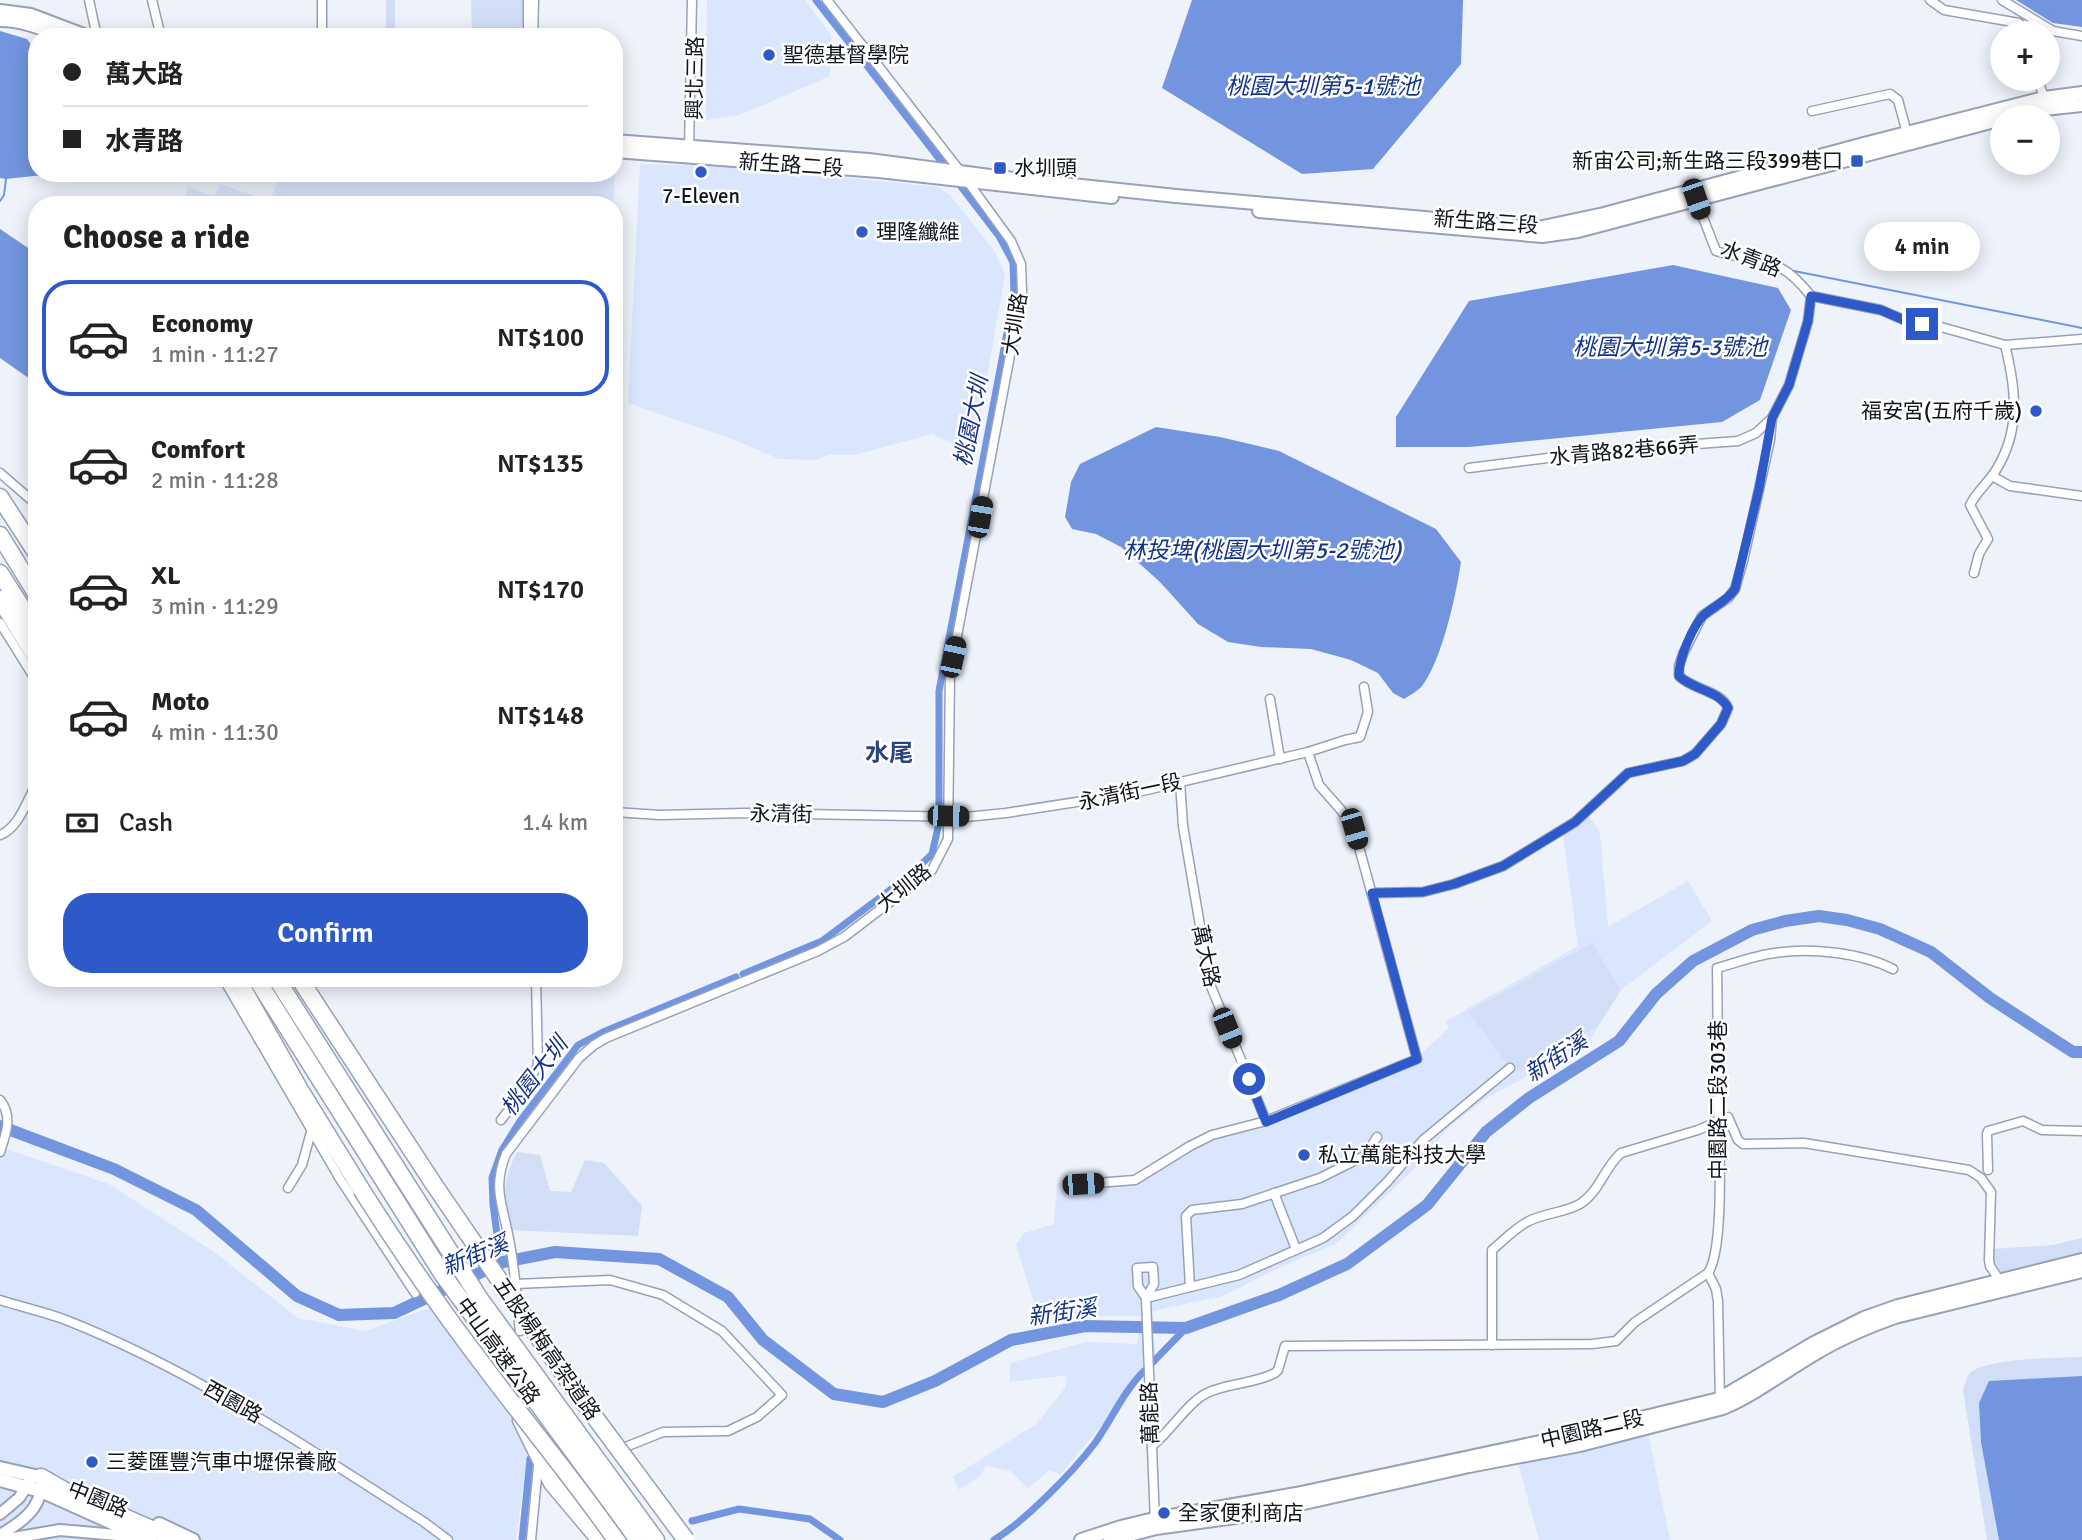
<!DOCTYPE html>
<meta charset="utf-8">
<style>
:root{--surface:#fff;--page:#f2f2f2;--text:#222;--muted:#767676;--line:#e0e0e0;--accent:#2e59c8}
body{margin:0;font-family:Signika,"Noto Sans TC",sans-serif;background:var(--page);color:var(--text);height:100vh;display:flex;flex-direction:column;font-size:26px;white-space:nowrap}
*{box-sizing:border-box;margin:0}
p{font-size:23px;color:var(--muted)}
.icon{flex:none;width:38px;height:38px;fill:none;stroke:currentColor;stroke-width:2;stroke-linecap:round;stroke-linejoin:round}
.map{position:relative;flex:1;overflow:hidden}
.panel{position:absolute;left:28px;top:196px;width:595px;height:791px;display:flex;flex-direction:column;background:var(--surface);border-radius:28px;box-shadow:0 4px 18px #0003}
.panel>*{flex:none}
.hud{position:absolute;left:28px;top:28px;width:595px;height:154px;border-radius:28px;box-shadow:0 4px 18px #0003;display:grid;align-content:center;height:154px;padding:0 35px;background:var(--surface)}
.controls{position:absolute;left:1990px;top:21px;display:grid;gap:14px}
.controls a{display:grid;place-items:center;width:70px;height:70px;border-radius:50%;background:var(--surface);box-shadow:0 4px 18px #0003;font-size:35px}
.end{position:absolute;width:32px;height:32px;margin:-16px;border:9px solid #2e59c8;background:#fff;box-shadow:0 0 0 4px #fff}
.from{border-radius:50%}
.bubble{position:absolute;height:49px;border-radius:24px;background:var(--surface);box-shadow:0 4px 18px #0003;font-size:23px;font-weight:600;line-height:49px;text-align:center}
.car{position:absolute;width:21px;height:42px;margin:-21px -10px;border-radius:9px;box-shadow:0 0 5px 2px #0007;background:linear-gradient(#222 24%,#8ab4d8 0 40%,#222 0 76%,#8ab4d8 0 86%,#222 0)}
.hud b{display:flex;align-items:center;gap:24px;height:66px;font-size:26px}
.hud b+b{border-top:2px solid var(--line)}
.hud i{width:18px;height:18px;background:var(--text)}
ul{padding:0;list-style:none}
li{display:flex;align-items:center;gap:21px;height:116px;margin:0 14px 10px;padding:0 21px;border:4px solid transparent;border-radius:28px}
li div{flex:1}
li b{display:block;font-size:26px}
li em{font-style:normal;font-weight:600}
li.selected{border-color:var(--accent)}
li>.icon{width:63px;height:63px;stroke-width:1.5}
h2{padding:0 35px;font-size:32px;line-height:84px}
.pay{display:flex;align-items:center;gap:18px;height:77px;padding:0 35px;font-size:26px}
.pay p{margin-inline-start:auto}
.cta{display:flex;gap:14px;margin-top:auto;padding:14px 35px}
.cta a{flex:1;height:80px;border-radius:28px;background:var(--accent);color:#fff;font-size:28px;font-weight:600;line-height:80px;text-align:center}
.map>svg:first-child{display:block}
.built{fill:#dae6fe}
.green{fill:#d2def5}
.water{fill:#7395df}
.lines{fill:none;stroke-linecap:round;stroke-linejoin:round}
.stream{stroke:#7395df;stroke-width:2}
.canal{stroke:#7395df;stroke-width:7}
.river{stroke:#7395df;stroke-width:12}
.minor-casing{stroke:#97a1b7;stroke-width:11}
.tertiary-casing{stroke:#97a1b7;stroke-width:14}
.secondary-casing{stroke:#97a1b7;stroke-width:16}
.motorway-casing{stroke:#97a1b7;stroke-width:19}
.minor{stroke:#fff;stroke-width:8}
.tertiary{stroke:#fff;stroke-width:10}
.secondary{stroke:#fff;stroke-width:12}
.motorway{stroke:#fff;stroke-width:16}
.motorway-bridge-casing{stroke:#97a1b7;stroke-width:19;stroke-linecap:butt}
.motorway-bridge{stroke:#fff;stroke-width:16}
.route{stroke:#2e59c8;stroke-width:9}
.poi-dot{fill:#2e59c8;stroke:#fff;stroke-width:2.5}
.labels{text-anchor:middle;stroke-width:5;stroke-linejoin:round;paint-order:stroke}
.poi-label{font-size:21px;fill:#11151d;stroke:#fff;text-anchor:start}
.street-label{font-size:21px;fill:#11151d;stroke:#fff}
.water-label{font-size:23px;font-style:italic;fill:#153489;stroke:#fff}
.quarter-label{font-size:24px;font-weight:bold;fill:#2c447d;stroke:#fff}
</style>
<div class="map">
<svg width="2082" height="1540" viewBox="0 0 2082 1540">
<rect width="100%" height="100%" fill="#edf2fb"/>
<!-- built -->
<g class="built">
<polygon points="707,0 805,0 831,35 830,76 740,115 706,120"/>
<polygon points="614,164 616,164 613,205 181,205 188,187 214,196 220,184 270,201 281,173 614,173"/>
<polygon points="640,164 740,167 938,187 950,195 995,252 1005,275 973,454 932,434 854,455 829,455 816,460 779,459 735,440 628,403"/>
<polygon points="1588,815 1600,833 1608,927 1688,881 1712,921 1621,990 1588,1043 1487,1098 1450,1126 1410,1173 1337,1243 1270,1272 1223,1296 1152,1311 1156,1360 1060,1475 1050,1470 1028,1488 1010,1471 986,1466 979,1477 959,1490 953,1477 1036,1424 1065,1388 1067,1375 1010,1382 1010,1363 1086,1342 1137,1344 1142,1316 1038,1316 1016,1244 1024,1233 1054,1224 1057,1183 1141,1182 1210,1137 1409,1065 1449,1028 1446,1021 1578,946 1563,836"/>
<polygon points="0,1147 109,1184 214,1252 298,1318 365,1331 435,1306 530,1437 516,1540 0,1540"/>
<polygon points="1648,1433 1670,1540 1539,1540 1518,1463"/>
</g>
<!-- green -->
<g class="green">
<rect x="386" y="0" width="9" height="37"/>
<polygon points="471,0 526,0 525,37 472,37"/>
<polygon points="1592,943 1621,990 1598,1026 1514,1073 1468,1012"/>
<path d="M517 1152 540 1155 550 1191 571 1192 585 1160 604 1163 642 1206 638 1236 510 1230C504 1198 501 1183 517 1152Z"/>
<polygon points="2082,1238 2082,1256 2001,1277 1993,1265 1993,1249 2053,1245"/>
<path d="M2082 1357V1540H1987L1963 1390C1965 1385 1966 1378 1969 1374 1982 1358 2060 1358 2082 1357Z"/>
</g>
<!-- water -->
<g class="water">
<polygon points="1192,0 1463,0 1461,64 1373,169 1302,174 1162,88"/>
<polygon points="2016,0 2082,0 2082,27 2053,23"/>
<polygon points="0,31 27,39 37,53 37,173 47,173 43,175 6,179 0,178"/>
<polygon points="0,229 37,254 37,384 0,358"/>
<polygon points="1673,265 1778,288 1791,310 1760,400 1722,422 1469,447 1396,447 1396,417 1469,301"/>
<path d="M1156 427 1220 437 1279 451 1436 529 1461 562C1456 595 1442 660 1422 686 1418 691 1410 695 1404 699L1393 693 1378 673 1351 660 1311 649 1261 647 1228 642 1198 624 1160 582 1121 547 1096 534 1072 529 1065 517 1071 482 1080 464Z"/>
<polygon points="2082,1376 2082,1540 1999,1540 1981,1442 1979,1403 1989,1381"/>
</g>
<g class="lines">
<!-- stream -->
<g class="stream">
<polyline points="0,201 4,195 6,179"/>
<polyline points="1794,271 2082,328"/>
</g>
<!-- canal -->
<g class="canal">
<polyline points="816,0 948,170"/>
<polyline points="743,974 822,941 910,875 932,854 939,823 939,691 1014,296 1013,262 999,236 956,180"/>
<polyline points="499,1250 493,1204 492,1178 502,1150 520,1121 578,1045 603,1032 736,977"/>
<polyline points="1153,1362 1186,1328"/>
<polyline points="692,1521 739,1509 810,1519 840,1540"/>
<polyline points="522,1540 530,1459"/>
<path d="M994 1540C1025 1521 1073 1472 1095 1443 1112 1419 1123 1392 1144 1371"/>
</g>
<!-- river -->
<polyline class="river" points="0,1126 114,1169 196,1210 297,1296 339,1315 394,1313 503,1262 555,1252 659,1259 728,1297 763,1340 834,1394 883,1402 935,1381 1011,1340 1085,1326 1186,1328 1279,1295 1347,1264 1427,1205 1486,1132 1529,1098 1619,1041 1656,994 1693,961 1752,930 1785,921 1819,916 1847,920 1880,929 1931,952 1990,998 2073,1052 2082,1052"/>
<!-- minor casing -->
<g class="minor-casing">
<g id="minor">
<polyline points="89,0 97,37"/>
<polyline points="152,0 161,37"/>
<polyline points="322,0 322,37"/>
<polyline points="827,0 960,171"/>
<polyline points="1930,0 1944,10 2019,23 2022,33"/>
<polyline points="2002,0 2053,31 2082,36"/>
<polyline points="528,37 528,0"/>
<polyline points="533,37 534,0"/>
<polyline points="2038,79 2044,98"/>
<polyline points="1812,111 1890,94 1898,100 1907,133"/>
<polyline points="689,150 692,0"/>
<path d="M1695 197 1716 251C1763 265 1777 253 1811 296L1881 310 1904 320 1941 327 2005 345 2082 339"/>
<polyline points="1469,468 1603,451 1738,441 1756,433 1772,418"/>
<polyline points="0,473 37,505"/>
<polyline points="1992,476 2010,486 2082,496"/>
<path d="M1974 573 1979 554 1988 539 1970 505C1977 491 1988 483 1996 470 2021 430 2016 389 2005 345"/>
<polyline points="0,623 37,682"/>
<polyline points="1270,699 1280,759"/>
<polyline points="1180,782 1183,826 1210,984 1266,1121"/>
<polyline points="614,812 660,815 745,813 966,817 1006,813 1134,793 1308,752 1345,740 1360,737 1368,712 1364,687"/>
<path d="M0 835C19 828 27 800 37 783"/>
<path d="M1372 893 1423 892 1454 884 1503 866 1575 822 1628 773 1683 761 1695 754 1721 724 1728 708C1720 690 1693 690 1679 676V666L1683 654 1702 616 1728 598 1735 589 1743 561 1770 440 1772 418 1789 385 1808 321 1811 296"/>
<polyline points="223,978 340,1179 415,1293"/>
<path d="M0 1100C13 1116 6 1134 0 1152"/>
<polyline points="501,1120 529,1084 531,1076 538,1066 536,978"/>
<polyline points="1988,1170 1987,1134 1988,1131 2023,1121 2042,1130 2082,1131"/>
<polyline points="1083,1184 1135,1180 1190,1146 1212,1135 1266,1121 1417,1059 1354,829 1341,810 1319,785 1308,752"/>
<polyline points="288,1188 302,1165 311,1132"/>
<polyline points="1274,1193 1296,1249"/>
<polygon points="1153,1267 1154,1284 1146,1298 1138,1286 1137,1268"/>
<polyline points="1708,1273 1716,1289 1718,1301 1720,1402"/>
<polyline points="515,1284 610,1280 663,1295 722,1331 782,1395 757,1417 728,1431 663,1432 618,1450"/>
<polyline points="1190,1287 1186,1216 1192,1210 1242,1204 1320,1178 1366,1155 1377,1137"/>
<polyline points="1146,1298 1239,1275 1323,1238 1353,1216 1388,1181 1423,1140 1510,1068"/>
<polyline points="1146,1298 1155,1522"/>
<path d="M517 1299C515 1279 513 1258 509 1239 503 1206 492 1188 506 1154L579 1058 594 1045 606 1038 818 951 844 937 932 870 948 839 950 673 1022 292 1021 264 1011 241 968 182"/>
<path d="M0 1300C22 1307 45 1312 66 1320 195 1371 308 1448 424 1522L448 1540"/>
<polyline points="518,1315 520,1331"/>
<path d="M1492 1345V1250C1503 1241 1514 1229 1527 1222 1543 1213 1564 1213 1580 1204 1600 1191 1604 1168 1621 1153L1698 1130 1728 1117 1738 1140 1743 1144 1804 1143 1969 1170 1981 1178 1991 1192 1989 1260 1990 1266 2000 1281"/>
<path d="M1152 1446C1170 1432 1188 1402 1207 1393 1228 1383 1254 1384 1275 1373L1278 1370 1285 1346 1592 1344 1616 1341 1635 1322 1708 1273C1725 1249 1719 1137 1718 1103 1717 1058 1718 1013 1717 968 1736 963 1756 955 1775 953 1810 947 1862 953 1893 969"/>
<polyline points="531,1540 538,1466"/>
</g>
</g>
<!-- tertiary casing -->
<g class="tertiary-casing">
<g id="tertiary">
<polyline points="0,1514 19,1498 30,1481"/>
<path d="M0 1535C20 1523 42 1509 41 1483"/>
<polyline points="2,1540 60,1530 117,1535 139,1540"/>
</g>
</g>
<!-- secondary casing -->
<g class="secondary-casing">
<g id="secondary">
<polyline points="0,11 31,15 89,37"/>
<path d="M0 20C23 20 43 29 64 37"/>
<polyline points="2009,117 2035,110 2082,105"/>
<polyline points="614,141 869,160 1005,178 1176,196 1538,228 1604,214 1864,144 2044,98 2082,93"/>
<polyline points="614,151 879,171 1112,197"/>
<polyline points="1259,211 1542,236 1578,231 2002,119"/>
<polyline points="0,1468 48,1479"/>
<polyline points="0,1480 41,1491 150,1540"/>
<polyline points="159,1524 193,1540"/>
<polyline points="1081,1540 1121,1527 1154,1519 1296,1494 1559,1438 1719,1399 1814,1343 1864,1318 1898,1306 2082,1260"/>
<path d="M1110 1540 1156 1528 1250 1515 1469 1466 1580 1445 1723 1408C1756 1394 1785 1371 1816 1353 1841 1338 1867 1327 1895 1317L2082 1271"/>
</g>
</g>
<!-- motorway casing -->
<g class="motorway-casing">
<g id="motorway">
<polyline points="0,497 37,554"/>
<polyline points="0,535 37,595"/>
<polyline points="0,573 37,631"/>
<polyline points="0,599 37,659"/>
<polyline points="237,978 300,1090 361,1189"/>
<polyline points="256,978 443,1275 638,1540"/>
<polyline points="276,978 480,1299 656,1540"/>
<polyline points="299,978 433,1183"/>
<polyline points="521,1420 552,1483 600,1540"/>
<polyline points="41,1477 69,1493 177,1540"/>
</g>
</g>
<!-- minor -->
<use href="#minor" class="minor"/>
<!-- tertiary -->
<use href="#tertiary" class="tertiary"/>
<!-- secondary -->
<use href="#secondary" class="secondary"/>
<!-- motorway -->
<use href="#motorway" class="motorway"/>
<!-- motorway-bridge casing -->
<g class="motorway-bridge-casing">
<g id="motorway-bridge">
<polyline points="433,1183 571,1385 686,1540"/>
<path d="M361 1189C402 1254 446 1317 493 1378 534 1432 577 1484 616 1540"/>
</g>
</g>
<!-- motorway-bridge -->
<use href="#motorway-bridge" class="motorway-bridge"/>
</g>
<g class="lines">
<!-- route -->
<path class="route" d="M1249 1079 1266 1122 1417 1059 1372 893 1423 892 1454 884 1503 866 1575 822 1628 773 1683 761 1695 754 1721 724 1728 708C1719 690 1693 690 1679 676 1678 661 1693 624 1705 614 1716 605 1727 601 1735 589L1759 489 1772 418 1789 385 1808 321 1811 296 1881 310 1904 320 1922 324"/>
</g>
<!-- markers -->
<g class="poi-dot">
<circle cx="769" cy="55" r="7"/>
<rect x="1850" y="154" width="14" height="14" rx="3.5"/>
<rect x="993" y="161" width="14" height="14" rx="3.5"/>
<circle cx="701" cy="172" r="7"/>
<circle cx="862" cy="232" r="7"/>
<circle cx="2036" cy="411" r="7"/>
<circle cx="1304" cy="1155" r="7"/>
<circle cx="92" cy="1462" r="7"/>
<circle cx="1164" cy="1513" r="7"/>
</g>
<g class="labels">
<!-- poi labels -->
<g class="poi-label">
<text x="783" y="62">聖德基督學院</text>
<text x="1843" y="168" text-anchor="end">新宙公司;新生路三段399巷口</text>
<text x="1014" y="175">水圳頭</text>
<text x="701" y="203" text-anchor="middle">7-Eleven</text>
<text x="876" y="239">理隆纖維</text>
<text x="2022" y="418" text-anchor="end">福安宮(五府千歲)</text>
<text x="1318" y="1162">私立萬能科技大學</text>
<text x="106" y="1469">三菱匯豐汽車中壢保養廠</text>
<text x="1178" y="1520">全家便利商店</text>
</g>
<!-- street labels -->
<g class="street-label">
<text transform="translate(695 78) rotate(-89)" y="7">興北三路</text>
<text transform="translate(791 165) rotate(4)" y="7">新生路二段</text>
<text transform="translate(1486 222) rotate(4)" y="7">新生路三段</text>
<text transform="translate(1751 259) rotate(21)" y="7">水青路</text>
<text transform="translate(1015 324) rotate(-81)" y="7">大圳路</text>
<text transform="translate(1624 451) rotate(-5)" y="7">水青路82巷66弄</text>
<text transform="translate(1130 792) rotate(-12)" y="7">永清街一段</text>
<text transform="translate(781 814) rotate(1)" y="7">永清街</text>
<text transform="translate(904 888) rotate(-39)" y="7">大圳路</text>
<text transform="translate(1206 956) rotate(78)" y="7">萬大路</text>
<text transform="translate(1718 1100) rotate(-90)" y="7">中園路二段303巷</text>
<text transform="translate(547 1349) rotate(55)" y="7">五股楊梅高架道路</text>
<text transform="translate(498 1351) rotate(54)" y="7">中山高速公路</text>
<text transform="translate(233 1402) rotate(29)" y="7">西園路</text>
<text transform="translate(1150 1413) rotate(-92)" y="7">萬能路</text>
<text transform="translate(1592 1429) rotate(-13)" y="7">中園路二段</text>
<text transform="translate(98 1499) rotate(22)" y="7">中園路</text>
</g>
<!-- water labels -->
<g class="water-label">
<text x="1323" y="94">桃園大圳第5-1號池</text>
<text x="1670" y="355">桃園大圳第5-3號池</text>
<text transform="translate(971 421) rotate(-79)" y="8">桃園大圳</text>
<text x="1262" y="558">林投埤(桃園大圳第5-2號池)</text>
<text transform="translate(1556 1057) rotate(-33)" y="8">新街溪</text>
<text transform="translate(534 1076) rotate(-52)" y="8">桃園大圳</text>
<text transform="translate(475 1255) rotate(-22)" y="8">新街溪</text>
<text transform="translate(1062 1312) rotate(-8)" y="8">新街溪</text>
</g>
<!-- quarter labels -->
<g class="quarter-label">
<text x="889" y="761">水尾</text>
</g>
</g>
</svg>
<div class="controls">
<a>+</a>
<a>−</a>
</div>
<i class="end from" style="left:1249px;top:1079px"></i>
<i class="end" style="left:1922px;top:324px"></i>
<div class="bubble" style="left:1864px;top:222px;width:116px">4 min</div>
<i class="car" style="left:1696px;top:199px;rotate:161deg"></i>
<i class="car" style="left:980px;top:517px;rotate:10deg"></i>
<i class="car" style="left:953px;top:657px;rotate:12deg"></i>
<i class="car" style="left:948px;top:816px;rotate:91deg"></i>
<i class="car" style="left:1354px;top:829px;rotate:164deg"></i>
<i class="car" style="left:1227px;top:1028px;rotate:158deg"></i>
<i class="car" style="left:1083px;top:1184px;rotate:86deg"></i>
<div class="hud">
<b><i class="from"></i>萬大路</b>
<b><i></i>水青路</b>
</div>
<section class="panel">
<h2>Choose a ride</h2>
<ul>
<li class="selected"><svg class="icon" aria-label="car" viewBox="0 0 24 24"><path d="M5 17H2v-5l4-1 3-4h7l3 4 3 1v5h-3M9 17h6M6 11h13"/><circle cx="7" cy="17" r="2"/><circle cx="17" cy="17" r="2"/></svg><div><b>Economy</b><p>1 min · 11:27</p></div><em>NT$100</em></li>
<li><svg class="icon" aria-label="car" viewBox="0 0 24 24"><path d="M5 17H2v-5l4-1 3-4h7l3 4 3 1v5h-3M9 17h6M6 11h13"/><circle cx="7" cy="17" r="2"/><circle cx="17" cy="17" r="2"/></svg><div><b>Comfort</b><p>2 min · 11:28</p></div><em>NT$135</em></li>
<li><svg class="icon" aria-label="car" viewBox="0 0 24 24"><path d="M5 17H2v-5l4-1 3-4h7l3 4 3 1v5h-3M9 17h6M6 11h13"/><circle cx="7" cy="17" r="2"/><circle cx="17" cy="17" r="2"/></svg><div><b>XL</b><p>3 min · 11:29</p></div><em>NT$170</em></li>
<li><svg class="icon" aria-label="car" viewBox="0 0 24 24"><path d="M5 17H2v-5l4-1 3-4h7l3 4 3 1v5h-3M9 17h6M6 11h13"/><circle cx="7" cy="17" r="2"/><circle cx="17" cy="17" r="2"/></svg><div><b>Moto</b><p>4 min · 11:30</p></div><em>NT$148</em></li>
</ul>
<div class="pay"><svg class="icon" aria-label="cash" viewBox="0 0 24 24"><path d="M3 7h18v10H3z"/><circle cx="12" cy="12" r="2"/></svg>Cash<p>1.4 km</p></div>
<div class="cta"><a>Confirm</a></div>
</section>
</div>
